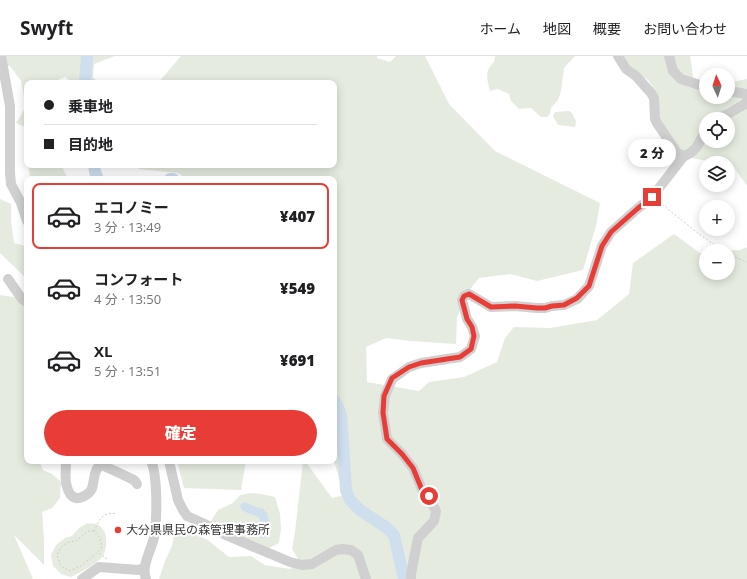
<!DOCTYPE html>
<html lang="ja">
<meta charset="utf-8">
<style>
:root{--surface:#fff;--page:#f6f6f6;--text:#202124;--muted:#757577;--line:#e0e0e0;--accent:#e83d37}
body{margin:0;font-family:"Open Sans","Noto Sans JP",sans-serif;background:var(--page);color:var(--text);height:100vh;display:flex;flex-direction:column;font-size:15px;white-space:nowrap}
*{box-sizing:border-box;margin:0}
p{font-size:13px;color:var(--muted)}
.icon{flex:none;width:22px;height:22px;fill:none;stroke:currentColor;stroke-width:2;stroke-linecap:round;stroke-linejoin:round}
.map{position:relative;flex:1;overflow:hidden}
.sheet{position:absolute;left:24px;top:120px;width:313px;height:288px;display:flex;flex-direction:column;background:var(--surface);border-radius:8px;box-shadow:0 2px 10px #0003}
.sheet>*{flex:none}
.top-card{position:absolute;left:24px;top:24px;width:313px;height:88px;border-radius:8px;box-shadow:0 2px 10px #0003;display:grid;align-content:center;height:88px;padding:0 20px;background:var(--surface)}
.needle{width:26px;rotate:356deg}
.tools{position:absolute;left:699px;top:12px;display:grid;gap:8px}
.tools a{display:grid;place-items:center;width:36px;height:36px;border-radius:50%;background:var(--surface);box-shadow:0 2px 10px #0003;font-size:20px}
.end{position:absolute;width:18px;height:18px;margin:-9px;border:5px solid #e83d37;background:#fff;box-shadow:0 0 0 2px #fff}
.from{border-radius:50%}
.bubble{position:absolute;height:28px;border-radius:14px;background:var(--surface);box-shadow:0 2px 10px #0003;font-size:13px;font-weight:800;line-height:28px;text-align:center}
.top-card b{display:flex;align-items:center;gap:14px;height:38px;font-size:15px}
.top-card b+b{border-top:1px solid var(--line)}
.top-card i{width:10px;height:10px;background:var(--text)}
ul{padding:7px 0 0;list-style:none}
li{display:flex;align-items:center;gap:12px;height:66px;margin:0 8px 6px;padding:0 12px;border:2px solid transparent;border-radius:8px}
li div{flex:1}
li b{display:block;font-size:15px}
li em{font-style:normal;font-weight:800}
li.on{border-color:var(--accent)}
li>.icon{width:36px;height:36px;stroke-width:1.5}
.button{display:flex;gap:8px;margin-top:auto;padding:8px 20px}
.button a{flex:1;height:46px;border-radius:24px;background:var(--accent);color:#fff;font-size:16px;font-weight:800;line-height:46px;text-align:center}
header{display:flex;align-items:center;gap:24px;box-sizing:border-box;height:56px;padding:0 20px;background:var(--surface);border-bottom:1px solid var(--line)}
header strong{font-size:19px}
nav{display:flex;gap:22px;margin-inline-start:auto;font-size:14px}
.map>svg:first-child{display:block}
.green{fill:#e5ecdf;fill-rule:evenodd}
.water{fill:#cfdfee}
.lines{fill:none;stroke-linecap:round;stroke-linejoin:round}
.river{stroke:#cfdfee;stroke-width:12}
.path{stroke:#cdcdcd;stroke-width:1;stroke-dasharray:2 2;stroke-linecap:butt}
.minor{stroke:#d0d0d0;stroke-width:10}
.route{stroke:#e83d37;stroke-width:5}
.poi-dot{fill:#e83d37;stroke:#fff;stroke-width:1.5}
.labels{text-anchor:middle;stroke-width:4;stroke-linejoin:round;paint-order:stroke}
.poi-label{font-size:12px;fill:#333;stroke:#fff;text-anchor:start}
</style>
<header>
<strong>Swyft</strong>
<nav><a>ホーム</a><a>地図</a><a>概要</a><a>お問い合わせ</a></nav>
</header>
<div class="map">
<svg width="747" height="523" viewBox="0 0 747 523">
<rect width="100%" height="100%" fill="#fff"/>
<!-- green -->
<g class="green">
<polygon points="0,0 115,0 94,8 93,22 101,27 73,27 65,21 50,27 27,27 27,72 16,67 26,51 21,25 10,10 0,11"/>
<polygon points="181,0 377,0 377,2 390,6 396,0 425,0 449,48 495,95 600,147 596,170 583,214 537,225 510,218 479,222 467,237 457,261 456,288 410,285 386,282 366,291 367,326 419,335 429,326 464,321 497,306 505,282 514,271 550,272 597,264 629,238 633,207 674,178 700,197 706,197 706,217 728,217 728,195 724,195 740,194 747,191 747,523 159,523 165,505 172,490 174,478 183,471 209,485 229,501 251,500 265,509 290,513 300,506 292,493 295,476 303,405 305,405 332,442 344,439 334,405 334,123 188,123 178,117 139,113 139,109 334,109 334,27 158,27"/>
<path d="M495 0H575L564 12 561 35 558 44 551 52 550 58 547 61H541L531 52 519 53 511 45 509 38 498 33 490 35C487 23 484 15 494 6Z"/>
<path d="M621 0H690L694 26 706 29V41H728V28L731 26 747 23V130L733 110 728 109V107H718L686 101 663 71 657 60 655 34 648 24 629 11ZM706 63H728V85H706Z"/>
<polygon points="569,55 572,57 576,65 575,71 558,69 553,60 555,56"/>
<polygon points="28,109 61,109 68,123 29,123 30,119"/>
<polygon points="0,143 11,148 11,165 14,187 22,189 27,192 27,223 0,197"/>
<polygon points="0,239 27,243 27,405 41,405 40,407 43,414 52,418 61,426 60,442 52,452 42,456 44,483 44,509 14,479 33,523 0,523"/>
<polygon points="177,405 246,405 241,434 184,432"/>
<polygon points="250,437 261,438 275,441 280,458 281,472 279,487 265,494 209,468 218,454 233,447 240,439"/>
<path d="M87 467C90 468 94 467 96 468 108 471 109 492 102 501 97 508 79 517 71 521L61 518 53 510 51 499 56 489 65 482 72 480 78 473Z"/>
</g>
<!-- water -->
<polygon class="water" points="245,446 256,451 263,453 267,457 270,468 266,473 266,481 260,482 261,466 259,461 245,456 241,453 240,449"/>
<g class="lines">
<!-- river -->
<g class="river">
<polyline points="85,27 87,0"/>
<polyline points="94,109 95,116 98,123"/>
<polyline points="170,123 173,123"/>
<polyline points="334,344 341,358 346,434 350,444 360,454 378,466 386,471 394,479 404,523"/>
</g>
<!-- path -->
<g class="path">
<polyline points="659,146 699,178 723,195"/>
<polyline points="728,198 741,204 747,206"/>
<polyline points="94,475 88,475 76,485 69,486 62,490 57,499 61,510 70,515 81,510 98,496"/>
<path d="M107 503 98 496 102 491 100 482 94 475C99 464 103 455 117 458"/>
</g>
<!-- minor -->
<g class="minor">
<polyline points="1,0 10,50 10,117 11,128 21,147 27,165"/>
<path d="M618 0 626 13 636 20 651 37 654 42 655 63 657 67 677 97 684 100C698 95 698 86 706 75"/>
<polyline points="669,0 673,15 681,23 706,31"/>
<polyline points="728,35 747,38"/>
<polyline points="716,63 728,58 745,48 747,45"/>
<polyline points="8,223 22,243 27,246"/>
<path d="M66 405C66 412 65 420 66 427 67 431 68 436 71 439 74 442 78 443 82 441 97 435 91 426 96 415 97 411 99 410 102 409L132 423 135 425 137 428"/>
<polyline points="169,405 178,444 183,454 187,460 209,470 228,480 290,506 302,509 312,508 336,494 342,493 351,494 358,499 366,523"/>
<polyline points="82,523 99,511 139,514 144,512"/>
<path d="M146 523C141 511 151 494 154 482 157 465 158 420 151 405"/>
<polyline points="411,523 411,518 418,482 434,465 436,455 429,441 422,434 419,426 413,412 402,398 387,383 383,357 385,340 392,323 409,311 421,307 460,301 471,293 475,280 472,271 467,263 462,244 464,240 469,238 491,251 515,250 537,252 545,252 552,250 564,249 577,243 589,230 602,190 611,176 637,153 652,141 684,100"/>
</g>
</g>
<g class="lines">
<!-- route -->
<polyline class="route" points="429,440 422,434 413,412 402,398 387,383 383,357 384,340 392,322 409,311 421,307 460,301 471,293 474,280 472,271 467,263 462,244 464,240 469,238 491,251 515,250 537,252 545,252 552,250 564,249 577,242 589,230 602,190 611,176 637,153 652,141"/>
</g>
<!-- markers -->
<circle class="poi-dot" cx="118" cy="474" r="4"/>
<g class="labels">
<!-- poi labels -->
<g class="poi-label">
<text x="126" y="478">大分県県民の森管理事務所</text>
</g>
</g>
</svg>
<div class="tools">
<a><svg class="needle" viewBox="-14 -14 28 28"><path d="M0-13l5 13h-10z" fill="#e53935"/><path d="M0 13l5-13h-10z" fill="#757577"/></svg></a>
<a><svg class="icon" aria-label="locate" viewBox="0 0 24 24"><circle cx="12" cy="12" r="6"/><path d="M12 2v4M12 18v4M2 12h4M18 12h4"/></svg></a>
<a><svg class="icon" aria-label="layers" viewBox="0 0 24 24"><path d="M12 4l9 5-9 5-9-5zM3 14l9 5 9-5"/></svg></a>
<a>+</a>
<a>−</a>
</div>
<i class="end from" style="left:429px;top:440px"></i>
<i class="end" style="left:652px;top:141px"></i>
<div class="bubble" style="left:628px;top:83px;width:48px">2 分</div>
<div class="top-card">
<b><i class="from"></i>乗車地</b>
<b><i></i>目的地</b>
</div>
<section class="sheet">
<ul>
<li class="on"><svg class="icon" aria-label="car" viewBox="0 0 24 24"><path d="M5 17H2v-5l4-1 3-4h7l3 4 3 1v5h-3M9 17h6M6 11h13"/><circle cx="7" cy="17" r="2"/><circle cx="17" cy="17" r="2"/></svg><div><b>エコノミー</b><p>3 分 · 13:49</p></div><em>¥407</em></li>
<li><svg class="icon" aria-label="car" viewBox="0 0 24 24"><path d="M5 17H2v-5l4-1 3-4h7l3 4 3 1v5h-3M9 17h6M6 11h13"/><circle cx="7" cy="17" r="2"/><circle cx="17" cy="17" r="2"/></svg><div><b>コンフォート</b><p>4 分 · 13:50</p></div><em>¥549</em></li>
<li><svg class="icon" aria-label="car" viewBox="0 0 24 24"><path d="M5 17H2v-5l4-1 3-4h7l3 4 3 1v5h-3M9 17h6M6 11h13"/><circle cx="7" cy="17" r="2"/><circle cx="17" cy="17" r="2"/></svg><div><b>XL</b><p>5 分 · 13:51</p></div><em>¥691</em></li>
</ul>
<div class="button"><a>確定</a></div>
</section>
</div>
